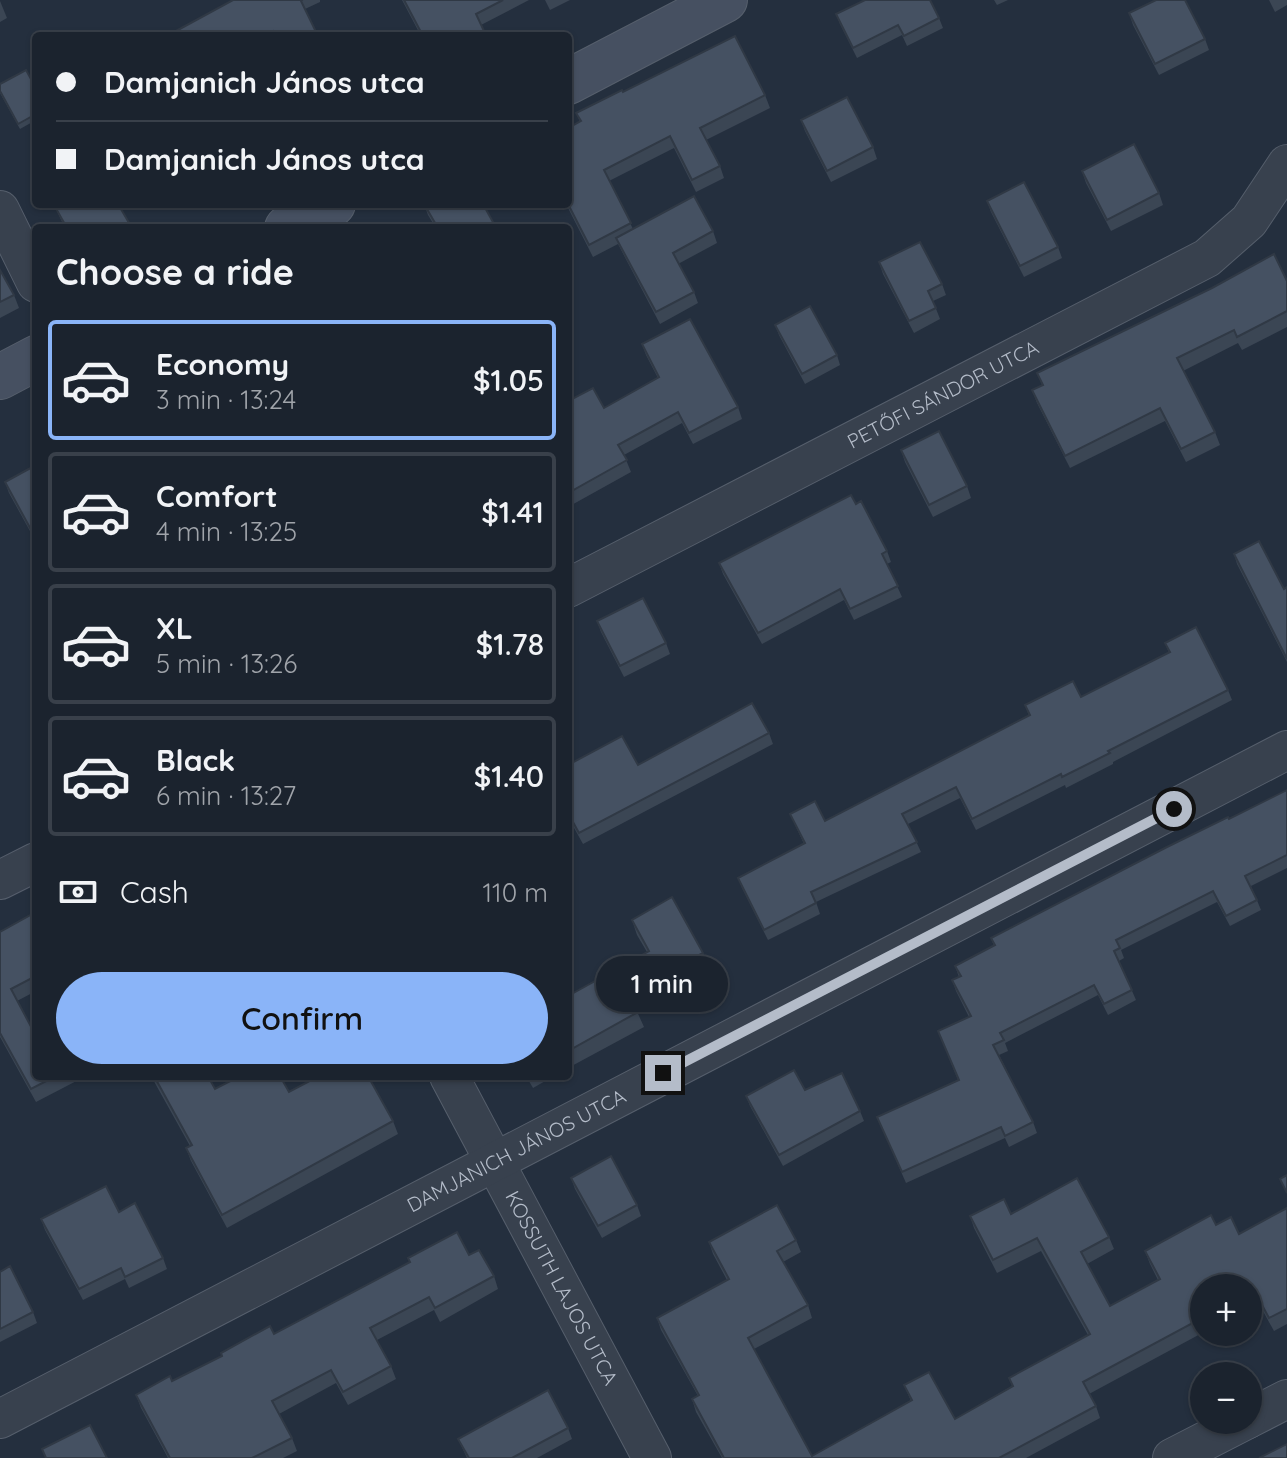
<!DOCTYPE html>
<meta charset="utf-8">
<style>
:root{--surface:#1b232e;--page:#242b36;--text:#f1f3f6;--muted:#a0a4aa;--line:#39404a;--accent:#8ab4f8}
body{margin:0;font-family:Quicksand,sans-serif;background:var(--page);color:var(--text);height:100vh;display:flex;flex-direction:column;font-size:30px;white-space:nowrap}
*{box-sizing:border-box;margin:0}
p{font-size:26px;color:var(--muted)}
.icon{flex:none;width:44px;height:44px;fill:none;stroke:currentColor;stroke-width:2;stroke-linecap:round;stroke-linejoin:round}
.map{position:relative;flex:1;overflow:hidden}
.sheet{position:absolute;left:32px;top:224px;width:540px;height:856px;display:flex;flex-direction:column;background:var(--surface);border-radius:8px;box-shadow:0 2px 6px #0004,0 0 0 2px var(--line)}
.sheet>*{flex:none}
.top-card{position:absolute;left:32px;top:32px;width:540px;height:176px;border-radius:8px;box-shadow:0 2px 6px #0004,0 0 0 2px var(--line);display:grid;align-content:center;height:176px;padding:0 24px;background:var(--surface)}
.tools{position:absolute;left:1190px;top:1274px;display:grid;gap:16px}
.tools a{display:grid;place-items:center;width:72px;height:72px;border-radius:50%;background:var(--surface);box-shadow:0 2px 6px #0004,0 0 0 2px var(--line);font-size:40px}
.end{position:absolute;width:36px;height:36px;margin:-18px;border:10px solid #b4bcc9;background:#111;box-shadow:0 0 0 4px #111}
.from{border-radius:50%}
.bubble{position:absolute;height:56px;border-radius:28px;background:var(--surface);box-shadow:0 2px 6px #0004,0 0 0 2px var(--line);font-size:26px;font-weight:600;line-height:56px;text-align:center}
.top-card b{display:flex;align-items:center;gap:28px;height:76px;font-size:30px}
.top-card b+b{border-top:2px solid var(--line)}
.top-card i{width:20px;height:20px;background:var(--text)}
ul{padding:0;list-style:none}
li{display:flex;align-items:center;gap:24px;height:120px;margin:0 16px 12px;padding:0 8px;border:4px solid var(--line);border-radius:8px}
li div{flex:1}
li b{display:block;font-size:30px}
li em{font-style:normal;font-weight:600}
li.on{border-color:var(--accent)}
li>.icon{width:72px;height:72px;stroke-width:1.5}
h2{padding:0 24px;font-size:36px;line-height:96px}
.pay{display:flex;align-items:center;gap:20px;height:88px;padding:0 24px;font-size:30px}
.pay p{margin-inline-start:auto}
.button{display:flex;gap:16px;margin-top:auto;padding:16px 24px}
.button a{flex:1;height:92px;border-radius:48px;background:var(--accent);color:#111;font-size:32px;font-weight:600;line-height:92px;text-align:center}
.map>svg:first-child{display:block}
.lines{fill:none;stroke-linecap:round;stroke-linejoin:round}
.street-casing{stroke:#565f6c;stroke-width:40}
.secondary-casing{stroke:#565f6c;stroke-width:46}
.street{stroke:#38414e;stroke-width:38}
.secondary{stroke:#465061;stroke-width:44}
.wall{fill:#3b4654}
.building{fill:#455162;stroke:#303945;stroke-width:2}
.route{stroke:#b4bcc9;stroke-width:10}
.labels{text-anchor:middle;stroke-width:6;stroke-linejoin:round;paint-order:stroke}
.street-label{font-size:20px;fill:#b4bcc9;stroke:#1d2633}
</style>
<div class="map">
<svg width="1287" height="1458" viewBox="0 0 1287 1458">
<rect width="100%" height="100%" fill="#242f3e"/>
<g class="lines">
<!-- street casing -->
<g class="street-casing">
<g id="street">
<polyline points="0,210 36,283"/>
<path id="s1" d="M568 588 1207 258 1249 221 1287 164"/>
<polyline points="0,880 36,862"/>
<path id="s2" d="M449 1076 652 1458"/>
<path id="s3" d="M0 1419 1287 750"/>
<polyline points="1248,1419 1287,1399"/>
<polyline points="1172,1458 1246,1420"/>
</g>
</g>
<!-- secondary casing -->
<g class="secondary-casing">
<g id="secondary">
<polyline points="568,82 725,0"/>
<polyline points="287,228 333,204"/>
<polyline points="0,377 36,358"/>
</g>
</g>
<!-- street -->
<use href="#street" class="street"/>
<!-- secondary -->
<use href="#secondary" class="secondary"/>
</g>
<!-- wall -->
<g class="wall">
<polygon points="233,0 320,0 320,2 305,9 318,36 178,36 176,31"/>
<polygon points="402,0 529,0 481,25 486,36 421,36"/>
<polygon points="545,0 570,0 550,10"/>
<polygon points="994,0 1008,0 997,5"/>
<polygon points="1269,0 1287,0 1287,5 1275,12"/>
<polygon points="0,1 7,18 0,22"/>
<polygon points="1129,13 1205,39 1209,50 1159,75 1133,25"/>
<polygon points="836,14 939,18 943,28 907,46 902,35 857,58 840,24"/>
<polygon points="0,84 36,88 36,120 20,129 0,93"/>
<polygon points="623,92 765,95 770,108 706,140 720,166 724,178 696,192 674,148 609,181 633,229 713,231 717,243 678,264 694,292 698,303 660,324 618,244 593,257 566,204 568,204 580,122 576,113"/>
<polygon points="801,120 873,147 877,159 831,182 805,131"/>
<polygon points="1082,171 1159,193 1163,205 1111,231 1086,183"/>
<polygon points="987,201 1058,247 1062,258 1024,277 991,212"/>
<polygon points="424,204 494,224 496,228 436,228 428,215"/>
<polygon points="54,205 132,228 65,228"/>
<polygon points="879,262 942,284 946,295 933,301 940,319 914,333 883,274"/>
<polygon points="0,270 14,295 19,308 0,318"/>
<polygon points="1287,281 1287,327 1242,350 1238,343 1183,371 1215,432 1220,445 1186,462 1165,421 1070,468 1037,403 1032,390 1042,385 1037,373"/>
<polygon points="775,325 837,355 840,365 805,384 779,335"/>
<polygon points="642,344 738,407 742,419 693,444 682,423 624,455 631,472 568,507 568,401 604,408 658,378 646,355"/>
<polygon points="901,450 967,486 971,498 933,517 905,462"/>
<polygon points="36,465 36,542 9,493 5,482"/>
<polygon points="856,504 887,551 891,562 887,564 902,597 854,620 844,600 762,644 723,574 719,563"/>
<polygon points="1234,554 1284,589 1287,587 1287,662 1237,564"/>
<polygon points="597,621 666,643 670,654 624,677 601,632"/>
<polygon points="1165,643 1228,690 1232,700 1113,762 1113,764 1066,788 1065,785 976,830 960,798 908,824 921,852 816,902 820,914 768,940 742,888 738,878 804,844 790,814 825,821 1029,716 1025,705 1081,697 1169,653"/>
<polygon points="769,733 773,744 583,844 568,817 568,765 638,765"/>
<polygon points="1287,790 1287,868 1251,886 1261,910 1230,926 1217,902 1121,950 1124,958 1119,961 1136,1000 1108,1015 1098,995 1005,1043 1008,1051 999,1055 1033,1122 1037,1133 1009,1147 1005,1138 906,1183 877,1117 958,1080 938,1031 969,1017 956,991 952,980 959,977 955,966 994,946 991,938"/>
<polygon points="36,912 36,991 17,1001 36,1076 86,1076 36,1102 0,1037 0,932"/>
<polygon points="632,920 703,953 708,967 635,1007 644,1027 568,1068 568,996 647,952 637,935"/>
<polygon points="151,1076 208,1076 215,1089 289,1092 393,1121 398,1134 227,1228 191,1161 186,1148 190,1146"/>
<polygon points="526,1076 554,1076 533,1088"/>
<polygon points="805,1090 860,1111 864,1121 783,1166 750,1106 746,1096"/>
<polygon points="571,1178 637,1205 641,1216 602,1238 575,1189"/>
<polygon points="1287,1208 1287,1324 1274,1331 1258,1302 1248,1308 1248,1288 1204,1288 1204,1332 1089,1394 1096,1406 1100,1418 1026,1458 722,1458 696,1412 692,1399 698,1396 661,1330 657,1318 727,1280 713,1254 709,1242 796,1240 801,1252 783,1262 808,1305 812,1318 754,1349 812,1456 911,1401 904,1385 955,1419 1012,1386 1009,1378 1088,1335 1041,1251 997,1273 974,1228 970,1216 1011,1214 1109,1237 1114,1249 1087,1264 1110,1306 1158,1280 1150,1264 1145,1251 1216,1225 1239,1234"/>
<polygon points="41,1219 163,1258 167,1269 129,1288 125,1279 83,1300 45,1230"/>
<polygon points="469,1255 494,1276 498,1289 440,1322 434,1310 377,1340 391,1366 396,1379 348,1405 336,1383 279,1414 292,1438 297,1451 283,1458 168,1458 141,1408 136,1395 172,1381 274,1334"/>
<polygon points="0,1272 33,1312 37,1323 0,1342"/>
<polygon points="568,1428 572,1439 537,1458 467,1458 458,1439"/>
</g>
<!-- building -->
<g class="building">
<polygon points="233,0 302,0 301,1 318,36 276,36 273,31 264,36 179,36 176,31"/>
<polygon points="404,0 503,0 476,14 484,31 474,36 423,36"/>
<polygon points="865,0 930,0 939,18 904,36 898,25 853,48 836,14"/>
<polygon points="1156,0 1185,0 1205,39 1155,64 1129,13"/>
<polygon points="735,36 765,95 700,128 720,166 692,180 670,136 604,170 631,223 589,245 568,204 568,128 581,121 576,113 622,90 623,92"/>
<polygon points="26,70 36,88 36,114 18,124 0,91 0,84"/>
<polygon points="847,97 873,147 827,171 801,120"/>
<polygon points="1134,144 1159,193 1107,220 1082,171"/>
<polygon points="1024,182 1058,247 1020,266 987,201"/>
<polygon points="694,196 713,231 673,253 694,292 656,312 616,238"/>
<polygon points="56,204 118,204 132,228 67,228 54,205"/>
<polygon points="424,204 483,204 494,224 488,228 438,228"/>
<polygon points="920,242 942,284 928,291 936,308 909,321 879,262"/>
<polygon points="1274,254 1287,281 1287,311 1237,337 1234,330 1177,358 1215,432 1181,449 1160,408 1065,456 1032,390 1043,385 1037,373 1212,288"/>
<polygon points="0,270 14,295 0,302"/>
<polygon points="810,306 837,355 802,374 775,325"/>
<polygon points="690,319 738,407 689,433 678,412 618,445 627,460 568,493 568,401 593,388 604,408 659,377 642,344"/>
<polygon points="939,431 967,486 929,505 901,450"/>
<polygon points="36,465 36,537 35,537 5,482"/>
<polygon points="851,495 856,504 861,501 887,551 882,554 898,586 850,609 840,589 758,633 719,563"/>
<polygon points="1259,541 1284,589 1287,587 1287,659 1234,554"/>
<polygon points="643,598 666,643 620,666 597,621"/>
<polygon points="1196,627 1228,690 1108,751 1110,753 1062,777 1061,774 972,819 956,787 902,814 917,842 811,892 816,903 764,930 738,878 805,843 790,814 815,801 825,821 1030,715 1025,705 1073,681 1081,697 1170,652 1165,643"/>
<polygon points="752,703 769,733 579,833 568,813 568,765 622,736 638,765"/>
<polygon points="1287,790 1287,855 1245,876 1257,900 1226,916 1213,891 1116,940 1120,948 1114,951 1132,990 1104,1004 1094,985 1000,1033 1004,1040 993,1045 1033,1122 1005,1136 1001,1127 902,1172 877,1117 959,1080 938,1031 971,1016 952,980 961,976 955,966 995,945 991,938 1167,847 1228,817 1229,819"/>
<polygon points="672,897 703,953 628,994 638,1012 568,1051 568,996 649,951 632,920"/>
<polygon points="36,912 36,976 11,989 36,1036 36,1076 56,1076 31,1089 0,1033 0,932"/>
<polygon points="794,1070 805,1090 842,1073 860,1111 779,1155 746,1096"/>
<polygon points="154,1076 208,1076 215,1089 240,1076 280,1076 289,1092 319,1076 368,1076 393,1121 222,1215 186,1148 192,1145"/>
<polygon points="611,1156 637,1205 598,1226 571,1178"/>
<polygon points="1287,1175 1287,1193 1280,1179"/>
<polygon points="1077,1178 1109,1237 1081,1252 1110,1306 1160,1279 1145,1251 1211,1215 1216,1225 1231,1217 1239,1234 1287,1208 1287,1309 1269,1318 1254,1290 1248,1293 1248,1288 1204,1288 1204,1317 1083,1382 1096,1406 999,1458 724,1458 692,1399 699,1395 657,1318 729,1279 709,1242 777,1205 796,1240 777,1251 808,1305 748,1338 812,1456 912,1400 904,1385 929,1372 955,1419 1013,1386 1009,1378 1090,1334 1037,1238 993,1260 970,1216 1004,1199 1011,1214"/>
<polygon points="106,1186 119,1212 135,1203 163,1258 125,1277 121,1268 79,1289 41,1219"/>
<polygon points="457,1232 469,1255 479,1250 494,1276 435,1308 429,1297 370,1328 391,1366 343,1392 331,1370 272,1401 292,1438 252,1458 170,1458 136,1395 170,1376 172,1381 222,1356 221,1353 270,1326 274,1334 410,1262 408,1258"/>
<polygon points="10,1266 33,1312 0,1329 0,1272"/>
<polygon points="548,1390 568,1428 512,1458 469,1458 458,1439"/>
<polygon points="90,1425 107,1458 46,1458 42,1449"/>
<polygon points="1287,1444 1287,1458 1259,1458"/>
</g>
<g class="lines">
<!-- route -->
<polyline class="route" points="663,1073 1174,809"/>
</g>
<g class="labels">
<!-- street labels -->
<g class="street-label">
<text dy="7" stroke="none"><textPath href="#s1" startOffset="422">PETŐFI SÁNDOR UTCA</textPath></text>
<text dy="7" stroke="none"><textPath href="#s3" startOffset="582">DAMJANICH JÁNOS UTCA</textPath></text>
<text dy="7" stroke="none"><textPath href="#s2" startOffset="240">KOSSUTH LAJOS UTCA</textPath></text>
</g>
</g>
</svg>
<div class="tools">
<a>+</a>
<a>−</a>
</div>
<i class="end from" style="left:1174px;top:809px"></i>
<i class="end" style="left:663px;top:1073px"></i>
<div class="bubble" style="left:596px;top:956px;width:132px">1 min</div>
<div class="top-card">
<b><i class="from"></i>Damjanich János utca</b>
<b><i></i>Damjanich János utca</b>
</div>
<section class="sheet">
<h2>Choose a ride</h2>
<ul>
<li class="on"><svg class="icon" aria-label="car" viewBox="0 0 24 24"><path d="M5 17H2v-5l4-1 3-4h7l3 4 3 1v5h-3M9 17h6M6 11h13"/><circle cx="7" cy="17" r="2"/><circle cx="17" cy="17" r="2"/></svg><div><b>Economy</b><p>3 min · 13:24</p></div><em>$1.05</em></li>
<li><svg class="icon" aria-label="car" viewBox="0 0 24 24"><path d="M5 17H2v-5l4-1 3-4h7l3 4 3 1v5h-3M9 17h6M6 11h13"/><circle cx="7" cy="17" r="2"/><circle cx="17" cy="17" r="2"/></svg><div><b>Comfort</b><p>4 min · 13:25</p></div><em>$1.41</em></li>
<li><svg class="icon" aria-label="car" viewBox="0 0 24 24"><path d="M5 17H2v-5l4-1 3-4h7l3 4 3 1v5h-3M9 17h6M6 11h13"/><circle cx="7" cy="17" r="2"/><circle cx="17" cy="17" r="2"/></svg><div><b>XL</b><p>5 min · 13:26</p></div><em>$1.78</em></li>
<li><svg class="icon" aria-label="car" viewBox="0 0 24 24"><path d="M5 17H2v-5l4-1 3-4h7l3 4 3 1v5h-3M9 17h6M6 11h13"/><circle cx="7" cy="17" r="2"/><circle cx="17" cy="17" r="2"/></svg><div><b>Black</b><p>6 min · 13:27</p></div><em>$1.40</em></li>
</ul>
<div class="pay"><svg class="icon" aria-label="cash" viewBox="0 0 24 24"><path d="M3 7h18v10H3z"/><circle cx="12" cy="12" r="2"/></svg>Cash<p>110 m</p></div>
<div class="button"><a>Confirm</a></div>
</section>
</div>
